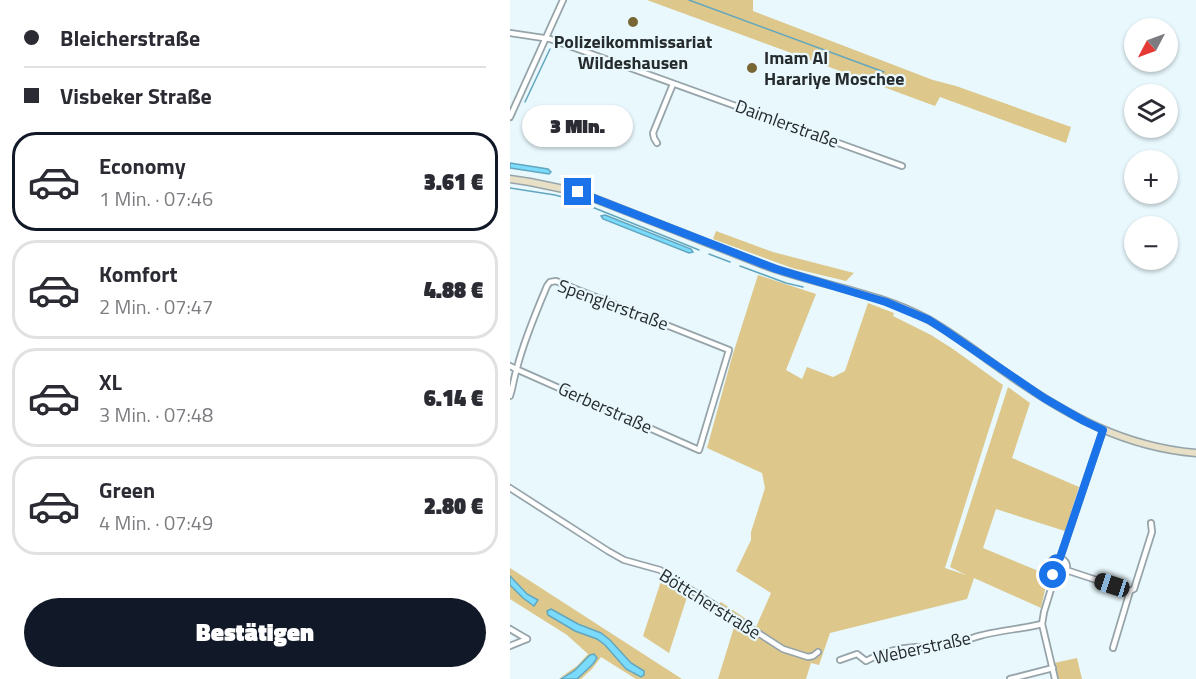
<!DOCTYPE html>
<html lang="de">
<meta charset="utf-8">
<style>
:root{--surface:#fff;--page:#f7f7f7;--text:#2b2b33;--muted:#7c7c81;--line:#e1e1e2;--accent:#111827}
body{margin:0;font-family:"Titillium Web",sans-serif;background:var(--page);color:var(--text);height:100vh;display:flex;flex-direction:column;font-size:22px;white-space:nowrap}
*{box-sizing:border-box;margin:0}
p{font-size:20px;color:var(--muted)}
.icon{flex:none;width:33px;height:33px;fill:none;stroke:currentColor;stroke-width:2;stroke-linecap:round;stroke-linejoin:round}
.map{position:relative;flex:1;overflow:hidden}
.panel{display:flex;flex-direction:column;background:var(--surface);width:510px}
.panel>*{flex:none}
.guide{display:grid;align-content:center;height:132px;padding:0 24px;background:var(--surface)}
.needle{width:39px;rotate:229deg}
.fabs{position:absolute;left:614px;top:18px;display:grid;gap:12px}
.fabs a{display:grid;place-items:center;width:54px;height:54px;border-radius:50%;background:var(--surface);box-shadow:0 2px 4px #0004;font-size:30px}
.end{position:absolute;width:27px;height:27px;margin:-14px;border:8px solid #1a73e8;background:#fff;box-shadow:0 0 0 3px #fff}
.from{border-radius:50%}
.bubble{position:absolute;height:42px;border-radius:21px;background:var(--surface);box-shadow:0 2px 4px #0004;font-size:20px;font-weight:800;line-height:42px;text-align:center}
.car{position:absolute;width:18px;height:36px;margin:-18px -9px;border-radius:8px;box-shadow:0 0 4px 2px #0007;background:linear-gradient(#222 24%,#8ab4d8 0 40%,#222 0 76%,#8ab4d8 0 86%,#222 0)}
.guide b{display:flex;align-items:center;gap:21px;height:57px;font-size:22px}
.guide b+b{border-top:2px solid var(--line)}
.guide i{width:15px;height:15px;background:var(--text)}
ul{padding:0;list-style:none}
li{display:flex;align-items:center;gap:18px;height:99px;margin:0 12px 9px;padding:0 12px;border:3px solid var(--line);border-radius:24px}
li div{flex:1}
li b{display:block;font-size:22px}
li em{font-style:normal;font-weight:800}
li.active{border-color:var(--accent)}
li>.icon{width:54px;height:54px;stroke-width:1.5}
.button{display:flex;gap:12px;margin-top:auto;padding:12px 24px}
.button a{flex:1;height:69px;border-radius:36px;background:var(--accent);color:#fff;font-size:24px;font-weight:800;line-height:69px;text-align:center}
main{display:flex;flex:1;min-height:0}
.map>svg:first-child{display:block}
.green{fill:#ddc78b}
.water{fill:#7bdbfc;stroke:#62a6be;stroke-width:1.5}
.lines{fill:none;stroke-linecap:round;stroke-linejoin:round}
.stream{stroke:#62a6be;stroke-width:1.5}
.street-casing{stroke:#96a4a9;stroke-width:8}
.secondary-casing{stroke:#96a4a9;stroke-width:9}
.street{stroke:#fff;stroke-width:4.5}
.secondary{stroke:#e8dfc7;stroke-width:6}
.route{stroke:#1a73e8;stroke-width:8}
.poi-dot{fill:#796635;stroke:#e8f8fd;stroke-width:2}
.labels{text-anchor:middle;stroke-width:4.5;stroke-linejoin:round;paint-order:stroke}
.poi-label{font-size:18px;font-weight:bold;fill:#262b2e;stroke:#e8f8fd}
.street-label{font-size:18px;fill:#262b2e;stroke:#e8f8fd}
</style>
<main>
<section class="panel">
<div class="guide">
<b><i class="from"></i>Bleicherstraße</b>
<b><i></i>Visbeker Straße</b>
</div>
<ul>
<li class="active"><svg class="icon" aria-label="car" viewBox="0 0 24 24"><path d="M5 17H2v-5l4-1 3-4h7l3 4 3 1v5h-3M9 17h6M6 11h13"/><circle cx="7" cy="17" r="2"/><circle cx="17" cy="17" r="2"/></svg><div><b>Economy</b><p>1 Min. · 07:46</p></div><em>3.61 €</em></li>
<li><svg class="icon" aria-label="car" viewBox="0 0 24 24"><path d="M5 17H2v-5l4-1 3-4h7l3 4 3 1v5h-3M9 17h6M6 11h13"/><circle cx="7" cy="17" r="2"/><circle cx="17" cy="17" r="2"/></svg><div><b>Komfort</b><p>2 Min. · 07:47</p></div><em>4.88 €</em></li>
<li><svg class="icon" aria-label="car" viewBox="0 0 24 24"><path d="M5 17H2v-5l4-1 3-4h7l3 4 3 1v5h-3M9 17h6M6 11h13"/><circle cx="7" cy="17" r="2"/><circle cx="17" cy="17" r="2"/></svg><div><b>XL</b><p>3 Min. · 07:48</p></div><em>6.14 €</em></li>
<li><svg class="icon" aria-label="car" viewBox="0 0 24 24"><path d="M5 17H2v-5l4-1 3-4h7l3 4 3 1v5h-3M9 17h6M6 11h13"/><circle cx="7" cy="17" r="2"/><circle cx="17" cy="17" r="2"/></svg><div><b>Green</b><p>4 Min. · 07:49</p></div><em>2.80 €</em></li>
</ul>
<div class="button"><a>Bestätigen</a></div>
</section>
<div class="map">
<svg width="686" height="679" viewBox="0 0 686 679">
<rect width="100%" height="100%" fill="#e8f8fd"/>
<!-- green -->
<g class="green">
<polygon points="137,0 243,0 243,11 423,80 446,86 561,127 556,143 430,97 425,106"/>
<polygon points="206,231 263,252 344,273 336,281 282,268 203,239"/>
<polygon points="248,275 306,294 276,370 292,379 297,367 323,377 335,371 358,303 384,313 383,316 421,335 443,349 493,385 435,568 456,575 440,567 498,387 520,403 502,458 569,487 555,531 486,509 473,548 531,572 537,581 531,608 464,578 457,599 320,633 309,665 301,663 296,679 208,679 225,624 178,594 159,653 133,636 152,578 158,570 209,604 211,602 239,621 239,623 246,627 261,593 226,571 241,540 241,532 255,488 252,473 197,448 222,357"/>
<polygon points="0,568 172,679 126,679 91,657 82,669 71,679 67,679 84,664 80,655 64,671 48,679 67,666 78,654 57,635 0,599"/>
<polygon points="567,658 572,679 548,679 544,663"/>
</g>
<!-- water -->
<g class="water">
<polygon points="0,163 38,169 41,172 39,174 0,168"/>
<polygon points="95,215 181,249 183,252 179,253 93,219 91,216"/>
<polygon points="0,576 17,594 28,600 24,606 13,598 0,585"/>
<polygon points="41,609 68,624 91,633 100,640 121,663 134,671 134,675 131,677 116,669 95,645 87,639 65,631 38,615 37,611"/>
<polygon points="84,654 87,658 83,664 67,679 51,679 64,671 80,655"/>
</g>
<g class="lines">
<!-- stream -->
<g class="stream">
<polyline points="179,0 374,72"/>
<polyline points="15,102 40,49"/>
<polyline points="0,188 45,195 67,201 189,250"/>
<polyline points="199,254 220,262"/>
<polyline points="230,266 276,283 293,287"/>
</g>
<!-- street casing -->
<g class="street-casing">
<g id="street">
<polyline points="0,33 40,39 392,166"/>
<polyline points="0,117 53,0"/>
<polyline points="147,143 144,138 143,133 163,84"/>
<path d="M0 366 6 369 189 450 219 350 53 284 46 281 40 282 37 286C26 312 14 340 7 368 4 377 3 387 0 396"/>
<polyline points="0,488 98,551 114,560 150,570 273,649 298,657 303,656 308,652"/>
<circle cx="548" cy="567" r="9"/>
<polyline points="550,558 593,430"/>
<polyline points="556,570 620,591"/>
<polyline points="545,576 534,612 532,624 545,679"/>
<polyline points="0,629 17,639"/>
<polyline points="0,646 17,639"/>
<polyline points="603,648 620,591 624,589 642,532 641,523"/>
<path d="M330 660 347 654 356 661C370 653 389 648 405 647 418 647 430 647 442 645 453 643 462 637 473 635 492 630 512 629 532 624"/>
<polyline points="500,679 543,668"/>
</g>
</g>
<!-- secondary casing -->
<g class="secondary-casing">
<path id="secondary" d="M0 179 20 182 68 192 254 265C308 285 368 292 419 320 447 336 472 356 498 374 556 415 614 447 686 453"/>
</g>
<!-- street -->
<use href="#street" class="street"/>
<!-- secondary -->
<use href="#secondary" class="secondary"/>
</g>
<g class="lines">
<!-- route -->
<polyline class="route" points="68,192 266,269 376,302 419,320 436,331 534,398 574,421 593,430 550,558 544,559 539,565 539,570 543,575"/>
</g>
<!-- markers -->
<g class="poi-dot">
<circle cx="123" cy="22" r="6"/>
<circle cx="242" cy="68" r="6"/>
</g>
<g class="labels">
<!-- poi labels -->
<g class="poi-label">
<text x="123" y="48">Polizeikommissariat<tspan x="123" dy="21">Wildeshausen</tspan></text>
<text x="254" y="64" text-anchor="start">Imam Al<tspan x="254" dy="21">Harariye Moschee</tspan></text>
</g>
<!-- street labels -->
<g class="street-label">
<text transform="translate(277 124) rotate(20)" y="6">Daimlerstraße</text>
<text transform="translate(103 305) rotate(20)" y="6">Spenglerstraße</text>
<text transform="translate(95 408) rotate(24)" y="6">Gerberstraße</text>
<text transform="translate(200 604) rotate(32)" y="6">Böttcherstraße</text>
<text transform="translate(412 648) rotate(-12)" y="6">Weberstraße</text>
</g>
</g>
</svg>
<div class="fabs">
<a><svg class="needle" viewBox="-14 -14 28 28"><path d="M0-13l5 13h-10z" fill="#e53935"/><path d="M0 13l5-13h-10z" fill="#7c7c81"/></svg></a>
<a><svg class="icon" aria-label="layers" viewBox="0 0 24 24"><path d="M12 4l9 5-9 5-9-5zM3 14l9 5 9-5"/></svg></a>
<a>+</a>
<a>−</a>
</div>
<i class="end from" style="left:543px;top:575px"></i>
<i class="end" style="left:68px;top:192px"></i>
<div class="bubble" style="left:12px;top:105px;width:111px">3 Min.</div>
<i class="car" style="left:602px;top:585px;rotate:288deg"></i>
</div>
</main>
